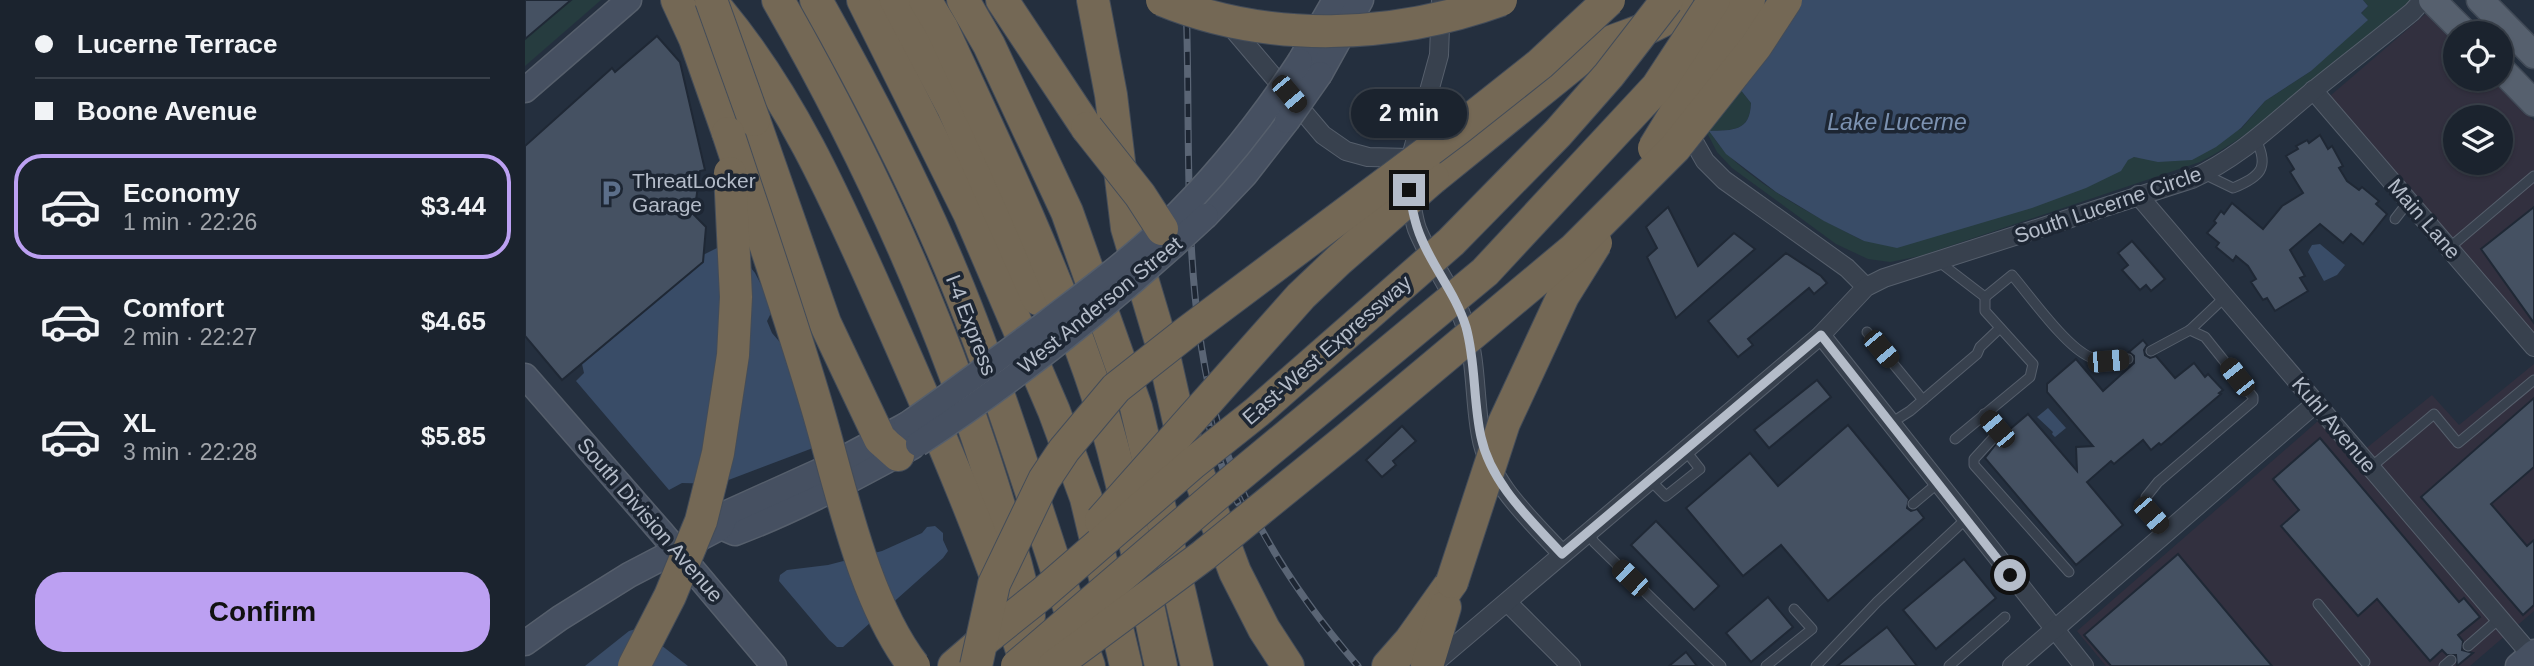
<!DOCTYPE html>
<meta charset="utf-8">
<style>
:root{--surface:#1b232e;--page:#282f3a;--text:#f1f3f6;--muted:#a0a4aa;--line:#39404a;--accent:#bca0f2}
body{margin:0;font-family:Arial,sans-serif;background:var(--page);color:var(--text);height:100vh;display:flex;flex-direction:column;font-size:26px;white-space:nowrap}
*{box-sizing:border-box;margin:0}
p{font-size:23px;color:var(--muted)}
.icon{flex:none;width:38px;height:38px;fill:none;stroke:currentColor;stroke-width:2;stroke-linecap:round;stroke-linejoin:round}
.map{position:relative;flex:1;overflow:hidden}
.drawer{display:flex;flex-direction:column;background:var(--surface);width:525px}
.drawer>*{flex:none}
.top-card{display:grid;align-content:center;height:154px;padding:0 35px;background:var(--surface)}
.tools{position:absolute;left:1918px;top:21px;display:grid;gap:14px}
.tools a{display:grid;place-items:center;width:70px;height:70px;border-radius:50%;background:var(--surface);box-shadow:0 2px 5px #0004,0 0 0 2px var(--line);font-size:35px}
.end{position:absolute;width:32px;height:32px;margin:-16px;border:9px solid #b4bcc9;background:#111;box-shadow:0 0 0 4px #111}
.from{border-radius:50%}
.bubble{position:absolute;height:49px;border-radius:24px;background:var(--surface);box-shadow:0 2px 5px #0004,0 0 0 2px var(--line);font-size:23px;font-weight:600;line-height:49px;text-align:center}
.car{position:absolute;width:21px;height:42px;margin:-21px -10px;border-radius:9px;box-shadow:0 0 5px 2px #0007;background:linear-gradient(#222 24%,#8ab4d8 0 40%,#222 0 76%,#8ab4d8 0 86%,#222 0)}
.top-card b{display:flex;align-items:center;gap:24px;height:66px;font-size:26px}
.top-card b+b{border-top:2px solid var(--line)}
.top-card i{width:18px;height:18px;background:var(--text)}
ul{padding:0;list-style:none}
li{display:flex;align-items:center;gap:21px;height:105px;margin:0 14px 10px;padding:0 21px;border:4px solid transparent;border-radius:28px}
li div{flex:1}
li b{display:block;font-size:26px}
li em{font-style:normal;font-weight:600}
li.on{border-color:var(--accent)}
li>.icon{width:63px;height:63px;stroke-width:1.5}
.action{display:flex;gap:14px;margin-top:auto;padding:14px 35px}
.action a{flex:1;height:80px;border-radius:28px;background:var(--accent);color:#111;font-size:28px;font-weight:600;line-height:80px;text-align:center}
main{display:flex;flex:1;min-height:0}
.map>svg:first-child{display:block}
.medical{fill:#32303f;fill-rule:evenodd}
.green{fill:#263c3f}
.water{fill:#394c67}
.building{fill:#455162;stroke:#1f2835;stroke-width:2}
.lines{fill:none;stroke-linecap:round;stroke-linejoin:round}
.lane-casing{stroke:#565f6c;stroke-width:11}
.street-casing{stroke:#565f6c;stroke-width:20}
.secondary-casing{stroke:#565f6c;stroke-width:27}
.primary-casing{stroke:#414a57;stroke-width:29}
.highway-casing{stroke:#434c59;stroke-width:34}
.lane{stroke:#38414e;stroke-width:9}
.street{stroke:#38414e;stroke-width:18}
.secondary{stroke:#465061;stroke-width:24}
.primary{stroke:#56606e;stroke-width:26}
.highway{stroke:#746855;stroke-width:32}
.rail-casing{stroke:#5a6575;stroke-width:7}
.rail{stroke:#1d2633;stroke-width:4.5;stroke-dasharray:13;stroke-linecap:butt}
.secondary-bridge-casing{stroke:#565f6c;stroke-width:27;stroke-linecap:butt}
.highway-bridge-casing{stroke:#434c59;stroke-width:34;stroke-linecap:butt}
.secondary-bridge{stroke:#465061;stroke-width:24}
.highway-bridge{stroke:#746855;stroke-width:32}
.route{stroke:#b4bcc9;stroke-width:9}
.labels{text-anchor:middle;stroke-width:7;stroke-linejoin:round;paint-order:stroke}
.poi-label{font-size:21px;fill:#b4bcc9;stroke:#1d2633;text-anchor:start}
.street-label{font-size:21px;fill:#b4bcc9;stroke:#1d2633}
.water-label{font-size:23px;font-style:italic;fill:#7c92b1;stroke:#1d2633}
</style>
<main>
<section class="drawer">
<div class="top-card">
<b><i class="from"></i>Lucerne Terrace</b>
<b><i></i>Boone Avenue</b>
</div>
<ul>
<li class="on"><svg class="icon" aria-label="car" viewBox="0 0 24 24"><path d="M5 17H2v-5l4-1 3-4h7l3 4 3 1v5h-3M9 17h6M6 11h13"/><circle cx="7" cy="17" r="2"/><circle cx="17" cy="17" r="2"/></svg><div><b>Economy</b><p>1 min · 22:26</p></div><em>$3.44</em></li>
<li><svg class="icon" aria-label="car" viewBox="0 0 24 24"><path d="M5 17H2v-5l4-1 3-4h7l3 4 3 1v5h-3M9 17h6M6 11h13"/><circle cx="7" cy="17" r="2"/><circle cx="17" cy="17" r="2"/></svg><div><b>Comfort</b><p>2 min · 22:27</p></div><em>$4.65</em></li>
<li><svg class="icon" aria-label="car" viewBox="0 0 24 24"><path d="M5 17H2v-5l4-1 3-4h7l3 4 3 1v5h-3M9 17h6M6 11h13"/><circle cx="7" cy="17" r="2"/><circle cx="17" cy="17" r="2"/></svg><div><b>XL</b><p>3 min · 22:28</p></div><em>$5.85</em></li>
</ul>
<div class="action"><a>Confirm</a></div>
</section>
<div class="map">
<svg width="2009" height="666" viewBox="0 0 2009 666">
<rect width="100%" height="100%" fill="#242f3e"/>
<!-- medical -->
<g class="medical">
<path d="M1905 10 1930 37V79H1969L2009 121V336L1805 96ZM1930 117H1976V163H1930Z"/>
<polygon points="2009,364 2009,611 1945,666 1581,666 1552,631 1793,421 1828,459 1907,395 1934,425"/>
</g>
<!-- green -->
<g class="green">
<polygon points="0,0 76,0 0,66"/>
<path d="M1838 0H1888C1849 33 1810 66 1770 97 1739 121 1710 144 1675 162L1395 256 1365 262 1343 259 1311 244 1207 168 1192 152 1179 127 1199 69 1226 103C1225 131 1209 130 1185 131 1207 174 1295 219 1339 241L1609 157 1618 158 1716 129 1740 101 1786 71 1843 6Z"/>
</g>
<!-- water -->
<g class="water">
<path d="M1203 0H1838L1843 6 1836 13 1843 20 1786 71 1740 101 1716 128 1691 147 1667 160 1633 162 1609 157 1603 160 1596 171 1561 188 1507 208 1372 248 1339 241 1299 221 1251 192 1201 154 1184 131C1208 130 1225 132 1226 103L1199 69Z"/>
<polygon points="1795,244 1820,265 1812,275 1799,281 1783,252 1787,245"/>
<polygon points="194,247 211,249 230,273 247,306 247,311 242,321 247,333 265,354 288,448 193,484 157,483 144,490 51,381 59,373 57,364 178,262 178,255"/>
<polygon points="1523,408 1541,428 1530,437 1527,434 1528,432 1512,417"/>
<polygon points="410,526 418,533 418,540 423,551 418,558 318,647 312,647 304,640 254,581 255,575 262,570 303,565 357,551 397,533 402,527"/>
<polygon points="114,628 163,666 60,666 104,631"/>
</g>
<!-- building -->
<g class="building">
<polygon points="0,0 46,0 0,39"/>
<polygon points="132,36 155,62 180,170 175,171 169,215 181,227 178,262 37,380 0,336 0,146 87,68 90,72"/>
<polygon points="1795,135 1803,149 1807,146 1818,166 1814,168 1822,181 1834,190 1837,187 1854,201 1851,204 1862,214 1838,244 1826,234 1818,243 1795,224 1765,250 1780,276 1775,278 1783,291 1750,311 1742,298 1738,300 1726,282 1731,279 1723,266 1711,256 1708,261 1691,247 1694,243 1682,233 1691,223 1689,221 1696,211 1699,214 1707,203 1738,229 1757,206 1778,193 1765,172 1769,169 1761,156 1773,149 1771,146 1782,140 1784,143"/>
<polygon points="1143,207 1173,266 1209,233 1230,249 1151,318 1122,257 1132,248 1121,227"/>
<polygon points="2009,207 2009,323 1956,249"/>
<polygon points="1607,241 1640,279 1626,291 1621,285 1615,290 1597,270 1603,265 1593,253"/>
<polygon points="1261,253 1296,276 1302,283 1289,294 1284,288 1223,339 1228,345 1213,357 1183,321"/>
<polygon points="1618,340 1622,345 1619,350 1620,355 1625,358 1631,356 1650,378 1669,363 1680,377 1683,374 1698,390 1694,393 1696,394 1636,445 1634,443 1626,450 1618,440 1589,464 1586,461 1562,482 1598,525 1551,565 1460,458 1478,435 1503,414 1552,471 1551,447 1568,446 1522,392 1522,384 1551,359 1578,391 1609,363 1609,356 1604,352"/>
<polygon points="1292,380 1306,397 1244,448 1229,430"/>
<polygon points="2009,398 2009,467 1966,504 2002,546 2009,540 2009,605 1998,615 1896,497"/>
<polygon points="1323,425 1384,499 1382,508 1386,511 1392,509 1399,518 1303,601 1256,545 1218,576 1161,508 1225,453 1253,486"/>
<polygon points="877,426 891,441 868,461 871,465 857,477 841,460"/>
<polygon points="1795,438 1934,602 1939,598 1955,617 1933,635 1938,641 1937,650 1948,653 1932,666 1931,655 1922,655 1917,650 1905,661 1852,599 1833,616 1756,526 1774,510 1748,479"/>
<polygon points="1131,521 1194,586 1169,610 1106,545"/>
<polygon points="1653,554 1747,666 1586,666 1559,635"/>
<polygon points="1439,559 1471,598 1411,649 1378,610"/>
<polygon points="1243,597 1268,627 1226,662 1201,633"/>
<polygon points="1362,627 1392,666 1312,666"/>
<polygon points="1161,652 1172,666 1144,666"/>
</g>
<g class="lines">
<!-- lane casing -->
<g class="lane-casing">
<g id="lane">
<path d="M1679 174 1708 188C1735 177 1745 168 1731 140"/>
<polyline points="1870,219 1884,201"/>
<polyline points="1924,248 2009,176"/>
<path d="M1413 261 1460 297 1487 275C1505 296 1541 347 1565 357 1577 362 1590 360 1603 359"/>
<polyline points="1342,332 1398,400"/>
<polyline points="1626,351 1665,330 1700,297"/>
<polyline points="1459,414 1472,429 1471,435 1449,459 1449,465 1544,572"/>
<polyline points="1366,423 1385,411 1452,354 1455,347 1475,328"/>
<polyline points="1430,439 1505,377 1508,364 1460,311 1460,297"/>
<polyline points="1845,468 1909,414 1933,443 2009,380"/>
<polyline points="1125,480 1141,496 1175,469 1160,450"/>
<polyline points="1388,504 1413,483"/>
<polyline points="1063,532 1069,542 1196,666"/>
<path d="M1641 533C1631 521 1622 513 1621 497L1633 482 1728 401V397L1680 337 1665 330"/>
<polyline points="1793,604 1840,662"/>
<polyline points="1943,646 1975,618"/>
<polyline points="1241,666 1287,629 1269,609"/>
<polyline points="1291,666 1352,602 1441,519"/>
<polyline points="1424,666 1480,617"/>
<polyline points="1919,666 1926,660"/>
</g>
</g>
<!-- street casing -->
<g class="street-casing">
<g id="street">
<polyline points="702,22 798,135 821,151 843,157 886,158"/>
<polyline points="1788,90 2009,347"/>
<polyline points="1162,125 1168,140 1180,161 1199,180 1322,268 1341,287"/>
<polyline points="884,164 914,55 916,0"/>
<path d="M884 192C887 204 888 218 892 229 905 262 929 291 940 325 952 360 949 400 956 436 964 483 1006 520 1037 554"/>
<polyline points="1613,195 2006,655"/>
<polyline points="1296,335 1559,666"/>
<polyline points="982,602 1046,666"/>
<path d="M906 666 1296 335 1341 287 1359 278 1667 179C1717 156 1747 124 1789 90 1821 64 1854 39 1887 12L1898 0"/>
<polyline points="1487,666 1790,404"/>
</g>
</g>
<!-- secondary casing -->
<g class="secondary-casing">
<g id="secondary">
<polyline points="775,61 810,0"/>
<polyline points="795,74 836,0"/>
<polyline points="0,90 104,0"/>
<polyline points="681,216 720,175 762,121"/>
<polyline points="0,376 137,533 249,666"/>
<path d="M196 527 210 533C272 510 329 478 387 447"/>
<polyline points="0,643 35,618 104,575 196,527 202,513 295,471 381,425"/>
<polyline points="1993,666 2009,652"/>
</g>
</g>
<!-- primary casing -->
<g class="primary-casing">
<g id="primary">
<polyline points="1907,0 1940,33"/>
<polyline points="1955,0 2009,55"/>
<polyline points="1976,69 2009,103"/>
</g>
</g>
<!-- highway casing -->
<g class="highway-casing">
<g id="highway">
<polyline points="152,0 170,39 203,133"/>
<path d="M253 0C363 192 452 400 504 616"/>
<path d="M291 0C337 82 381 165 418 251 476 385 516 528 564 666"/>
<polyline points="338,0 444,213 529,411 561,498 601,666"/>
<polyline points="371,0 428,108 513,299"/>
<path d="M400 0 417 28C469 141 523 254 564 371 598 466 614 568 636 666"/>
<polyline points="438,0 464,45 542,212 611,407 672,666"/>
<polyline points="477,0 562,128"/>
<polyline points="568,0 586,95 602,228 636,342 654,422 710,572 739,629 763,666"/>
<path d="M190 6C269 99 316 211 365 321 415 434 464 548 502 666"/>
<polyline points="229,120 300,323 355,439 373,455"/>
<path d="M908 178 1065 51C1097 34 1125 33 1155 9"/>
<polyline points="429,666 458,641"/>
<polyline points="863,666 885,641 927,582"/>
<polyline points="902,666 920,607"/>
</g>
</g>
<!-- lane -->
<use href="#lane" class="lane"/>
<!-- street -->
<use href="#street" class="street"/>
<!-- secondary -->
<use href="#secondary" class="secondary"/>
<!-- primary -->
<use href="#primary" class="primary"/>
<!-- highway -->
<use href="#highway" class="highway"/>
<!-- rail casing -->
<g class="rail-casing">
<g id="rail">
<path d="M661 0C667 153 652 331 710 474 739 545 783 608 833 666"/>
<path d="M678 401C686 437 696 470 713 503"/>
</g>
</g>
<!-- rail -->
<use href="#rail" class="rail"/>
<!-- secondary-bridge casing -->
<g class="secondary-bridge-casing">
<g id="secondary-bridge">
<polyline points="762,121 795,74"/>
<path d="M381 425C429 392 475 357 522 322 561 292 601 263 637 229 690 178 735 122 775 61"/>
<path d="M393 444C495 377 592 299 681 216"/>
</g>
</g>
<!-- highway-bridge casing -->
<g class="highway-bridge-casing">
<g id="highway-bridge">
<polyline points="186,0 229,120"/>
<path d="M637 0C744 44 868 39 976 0"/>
<polyline points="562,128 615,195 637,229"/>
<path d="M203 133C233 224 265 315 292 407 316 488 338 600 389 666"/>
<polyline points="1129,148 1176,71 1224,0"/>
<polyline points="576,521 776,296 814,260 908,178"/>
<polyline points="927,582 979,423 1038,296 1071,243"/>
<polyline points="458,641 518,593 668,463 732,412 926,242 1033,133 1084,75 1142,0"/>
<polyline points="109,666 145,596 176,521 193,453 208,355 211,297 205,173"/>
<polyline points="451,666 469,584 519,480 539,450 591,388 662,332 933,129 1015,64 1084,0"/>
<polyline points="492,666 710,479 960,272 1132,87 1189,0"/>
<polyline points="529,666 679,555 823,438 1049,249 1150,148 1231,46 1261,0"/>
</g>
</g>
<!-- secondary-bridge -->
<use href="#secondary-bridge" class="secondary-bridge"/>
<!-- highway-bridge -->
<use href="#highway-bridge" class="highway-bridge"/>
</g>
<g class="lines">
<!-- route -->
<path class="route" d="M884 190C886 202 888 215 892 227 903 262 930 291 941 327 951 363 948 401 956 437 966 484 1006 520 1037 554L1296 335 1485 575"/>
</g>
<!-- icons -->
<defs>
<g id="parking-bare" transform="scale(2.1)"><path d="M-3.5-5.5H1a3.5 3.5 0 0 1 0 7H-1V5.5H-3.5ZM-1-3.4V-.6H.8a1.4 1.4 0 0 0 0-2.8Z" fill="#5c6f8a" stroke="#1d2633" stroke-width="2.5" paint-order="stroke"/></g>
</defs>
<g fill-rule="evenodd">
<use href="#parking-bare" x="86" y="193"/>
</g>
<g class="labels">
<!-- poi labels -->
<g class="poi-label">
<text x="107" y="188">ThreatLocker<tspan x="107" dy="24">Garage</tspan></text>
</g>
<!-- street labels -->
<g class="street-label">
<text transform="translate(1583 205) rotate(-19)" y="7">South Lucerne Circle</text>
<text transform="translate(1899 219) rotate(49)" y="7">Main Lane</text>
<text transform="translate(575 305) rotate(-39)" y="7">West Anderson Street</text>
<text transform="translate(446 325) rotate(69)" y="7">I-4 Express</text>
<text transform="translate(802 350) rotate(-41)" y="7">East-West Expressway</text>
<text transform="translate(1809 425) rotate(50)" y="7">Kuhl Avenue</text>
<text transform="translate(125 520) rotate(49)" y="7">South Division Avenue</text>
</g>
<!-- water labels -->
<g class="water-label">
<text x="1372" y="130">Lake Lucerne</text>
</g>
</g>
</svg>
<div class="tools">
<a><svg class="icon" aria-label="locate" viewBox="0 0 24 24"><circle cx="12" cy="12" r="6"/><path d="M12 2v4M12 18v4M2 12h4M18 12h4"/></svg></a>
<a><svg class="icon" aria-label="layers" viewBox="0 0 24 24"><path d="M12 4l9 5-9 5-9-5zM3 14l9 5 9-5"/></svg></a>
</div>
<i class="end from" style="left:1485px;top:575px"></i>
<i class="end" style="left:884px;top:190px"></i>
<div class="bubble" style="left:826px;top:89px;width:116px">2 min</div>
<i class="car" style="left:764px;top:94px;rotate:140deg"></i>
<i class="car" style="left:1356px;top:349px;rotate:140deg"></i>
<i class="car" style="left:1583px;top:361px;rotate:85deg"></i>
<i class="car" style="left:1712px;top:377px;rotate:322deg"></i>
<i class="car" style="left:1472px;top:429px;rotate:320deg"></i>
<i class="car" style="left:1626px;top:515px;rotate:139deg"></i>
<i class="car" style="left:1105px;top:578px;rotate:314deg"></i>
</div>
</main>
